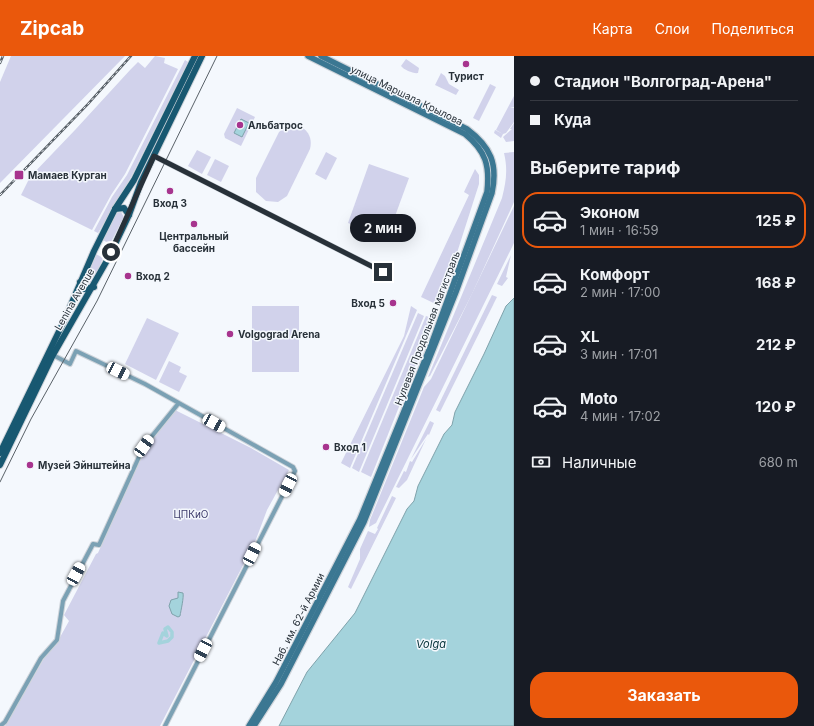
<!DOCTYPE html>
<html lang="ru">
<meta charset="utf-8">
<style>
:root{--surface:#171b24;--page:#242831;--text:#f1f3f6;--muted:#9ea1a6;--line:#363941;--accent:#ea580c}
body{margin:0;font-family:Inter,sans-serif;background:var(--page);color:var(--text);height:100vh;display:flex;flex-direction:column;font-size:15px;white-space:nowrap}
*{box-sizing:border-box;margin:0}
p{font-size:13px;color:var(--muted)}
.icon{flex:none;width:22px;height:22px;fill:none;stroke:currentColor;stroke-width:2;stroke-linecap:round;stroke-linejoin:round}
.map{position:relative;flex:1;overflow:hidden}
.sheet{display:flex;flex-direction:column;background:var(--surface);width:300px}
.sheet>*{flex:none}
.banner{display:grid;align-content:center;height:88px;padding:0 16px;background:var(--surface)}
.end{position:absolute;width:18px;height:18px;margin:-9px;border:5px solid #283139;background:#fff;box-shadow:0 0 0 2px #fff}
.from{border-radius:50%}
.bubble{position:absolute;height:28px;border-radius:14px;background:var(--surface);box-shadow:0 4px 16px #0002;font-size:13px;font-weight:700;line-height:28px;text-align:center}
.car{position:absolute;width:12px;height:24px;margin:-12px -6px;border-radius:5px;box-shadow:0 0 3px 1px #0007;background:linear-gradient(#fff 24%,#345 0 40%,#fff 0 76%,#345 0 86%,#fff 0)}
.banner b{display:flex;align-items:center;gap:14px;height:38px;font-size:15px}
.banner b+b{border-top:1px solid var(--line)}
.banner i{width:10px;height:10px;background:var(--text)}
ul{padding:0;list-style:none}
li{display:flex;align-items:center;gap:12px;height:56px;margin:0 8px 6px;padding:0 8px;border:2px solid transparent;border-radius:16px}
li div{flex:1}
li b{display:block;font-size:15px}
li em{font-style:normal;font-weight:700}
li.selected{border-color:var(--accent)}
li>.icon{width:36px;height:36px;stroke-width:1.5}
h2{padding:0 16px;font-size:18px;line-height:48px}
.pay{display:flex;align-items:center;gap:10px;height:44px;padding:0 16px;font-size:15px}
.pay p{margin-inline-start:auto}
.cta{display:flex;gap:8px;margin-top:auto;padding:8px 16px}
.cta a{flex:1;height:46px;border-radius:16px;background:var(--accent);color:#fff;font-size:16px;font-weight:700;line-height:46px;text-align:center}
header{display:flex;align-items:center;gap:24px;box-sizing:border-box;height:56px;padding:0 20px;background:var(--accent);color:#fff}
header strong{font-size:19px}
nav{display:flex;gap:22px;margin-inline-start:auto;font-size:14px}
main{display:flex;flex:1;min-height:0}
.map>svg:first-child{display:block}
.green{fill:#d1d2eb}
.water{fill:#a4d3dc;stroke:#7fa2ab}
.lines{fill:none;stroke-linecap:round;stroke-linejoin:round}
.canal{stroke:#a4d3dc;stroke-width:3.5}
.minor-casing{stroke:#cfd4da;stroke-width:6}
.secondary-casing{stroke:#cfd4da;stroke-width:8}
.primary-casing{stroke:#cfd4da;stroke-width:8}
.minor{stroke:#7ba1b4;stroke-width:4}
.secondary{stroke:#3b7792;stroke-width:5.5}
.primary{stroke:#185871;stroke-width:6}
.tram{stroke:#596168;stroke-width:1}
.rail-casing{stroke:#596168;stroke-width:2.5}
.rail{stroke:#f4f8fd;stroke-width:1;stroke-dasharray:3;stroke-linecap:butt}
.route{stroke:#283139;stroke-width:5}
.poi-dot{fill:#a7348e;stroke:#f4f8fd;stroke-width:1.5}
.labels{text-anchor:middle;stroke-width:3;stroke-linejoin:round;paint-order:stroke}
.poi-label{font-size:10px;font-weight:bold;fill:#283139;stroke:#f4f8fd;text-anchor:start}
.street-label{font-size:10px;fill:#283139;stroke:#f4f8fd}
.park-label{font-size:10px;fill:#3e3c6c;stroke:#f4f8fd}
.water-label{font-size:11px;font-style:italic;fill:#043239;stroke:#f4f8fd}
</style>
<header>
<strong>Zipcab</strong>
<nav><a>Карта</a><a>Слои</a><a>Поделиться</a></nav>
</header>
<main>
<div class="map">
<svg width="514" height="670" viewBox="0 0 514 670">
<rect width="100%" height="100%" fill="#f4f8fd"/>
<!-- green -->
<g class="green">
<polygon points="11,0 125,0 0,127 0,26"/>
<polygon points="155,0 165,2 164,7 178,13 125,118 111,139 92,174 21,139 30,121 75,74 131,13 138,6 145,12"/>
<path d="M406 3 419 12 418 17C414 18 404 14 401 10Z"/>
<polygon points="185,4 188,6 131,121 98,177 94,175 112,141 127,119"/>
<polygon points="441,17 445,20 449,28 459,34 456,39 435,29"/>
<polygon points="490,28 496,31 479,65 473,62"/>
<polygon points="514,40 514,51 510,51 514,52 514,66 506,77 503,78 501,82 494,77 495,74 503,78 496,74"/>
<polygon points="237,52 255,61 241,90 225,82 224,78"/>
<polygon points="514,67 514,85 506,86 503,81 512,73 510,73"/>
<path d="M294 69C307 71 313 81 310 93L287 140 278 146 266 145 256 136V122L279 76 286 71Z"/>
<polygon points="197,94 211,101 202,118 188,110"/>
<polygon points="326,96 337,102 326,124 315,118"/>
<path d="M514 96V146L472 238 430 320 428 321 502 142C506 126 508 114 504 97Z"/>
<polygon points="215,103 229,110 221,126 207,119"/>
<polygon points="369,108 409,122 387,182 348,167"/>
<polygon points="475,113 479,119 479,128 440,250 421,241 469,139 464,136"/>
<polygon points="514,150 514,187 376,467 369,471 370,464 424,331 431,323"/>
<polygon points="121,156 124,161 110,188 103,184 116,157"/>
<polygon points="96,198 103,202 91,230 85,229 83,225"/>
<polygon points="511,199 506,221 508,222 502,230 497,228"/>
<polygon points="492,239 497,241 440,356 436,354"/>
<rect x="252" y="250" width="47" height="66"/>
<polygon points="411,250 417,254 350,412 341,407 404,280"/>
<polygon points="418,257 424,260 359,416 352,412"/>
<polygon points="426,260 434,263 371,421 361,416"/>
<polygon points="147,262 179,277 156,324 125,308"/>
<polygon points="169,305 181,311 179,316 187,320 179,336 159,326"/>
<polygon points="175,354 251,392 289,414 267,454 255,486 160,670 5,670 46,599 59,583 69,565 64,559 96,498 98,497 144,392"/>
<polygon points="430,365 434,367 429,379 428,378 411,403"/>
<polygon points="426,383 407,424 399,432 396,431 404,415 406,416 410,405 412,406"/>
<polygon points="392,440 396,442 351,533 348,531 360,503 360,493 368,475 375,478 378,473 377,472"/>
</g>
<!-- water -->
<g class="water">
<polygon points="241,63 249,67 242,81 234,77"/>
<polygon points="514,242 514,670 279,670 307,616 355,557 407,453 414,445 418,430 444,378 452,369 455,356 484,298 506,250"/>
<path d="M178 536 183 537C184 541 181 554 180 560L178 561 172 558 169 550 171 544 178 542Z"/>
</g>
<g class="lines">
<!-- canal -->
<polygon class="canal" points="168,571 172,576 172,581 168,585 159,587 163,577 167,580 165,573"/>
<!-- minor casing -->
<g class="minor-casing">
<g id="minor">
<polyline points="154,100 383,216"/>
<polyline points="53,299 70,308 76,295 145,328 293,411 295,415 165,670"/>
<polyline points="0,670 5,666 41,602 57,584 63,545 93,488 99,489 144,390 178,348"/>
</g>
</g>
<!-- secondary casing -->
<g class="secondary-casing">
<g id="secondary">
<path d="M249 670 276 626 360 463 431 289 487 136C490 110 486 95 465 78L308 0"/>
<path d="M254 670 281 628 364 466 456 236 492 137C498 108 491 91 467 73L321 0"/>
</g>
</g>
<!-- primary casing -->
<g class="primary-casing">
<g id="primary">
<polyline points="115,153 124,152 129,159"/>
<polyline points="80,226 84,233 94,231"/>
<polyline points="0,397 64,265 94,195 115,153 134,124 195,0"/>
<polyline points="0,409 53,299 109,201 129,159 141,126 202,0"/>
</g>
</g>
<!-- minor -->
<use href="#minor" class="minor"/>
<!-- secondary -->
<use href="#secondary" class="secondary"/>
<!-- primary -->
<use href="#primary" class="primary"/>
<!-- tram -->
<polyline class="tram" points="0,426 31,363 97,245 217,0"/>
<!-- rail casing -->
<g class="rail-casing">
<g id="rail">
<polyline points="0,7 3,0"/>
<polyline points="0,139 88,48 131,0"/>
</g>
</g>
<!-- rail -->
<use href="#rail" class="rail"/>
</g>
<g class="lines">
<!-- route -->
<polyline class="route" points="111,196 154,100 383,216"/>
</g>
<!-- markers -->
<g class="poi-dot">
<circle cx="466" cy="8" r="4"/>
<circle cx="240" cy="69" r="4"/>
<rect x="14" y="114" width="10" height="10" rx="2"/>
<circle cx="170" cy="135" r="4"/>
<circle cx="194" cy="168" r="4"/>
<circle cx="128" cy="220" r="4"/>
<circle cx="393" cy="247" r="4"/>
<circle cx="230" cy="278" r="4"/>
<circle cx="326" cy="391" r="4"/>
<circle cx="30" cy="409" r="4"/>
</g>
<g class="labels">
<!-- poi labels -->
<g class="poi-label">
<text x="466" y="24" text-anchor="middle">Турист</text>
<text x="248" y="73">Альбатрос</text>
<text x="28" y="123">Мамаев Курган</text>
<text x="170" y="151" text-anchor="middle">Вход 3</text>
<text x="194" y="184" text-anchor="middle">Центральный<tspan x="194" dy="12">бассейн</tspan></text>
<text x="136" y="224">Вход 2</text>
<text x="385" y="251" text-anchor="end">Вход 5</text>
<text x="238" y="282">Volgograd Arena</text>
<text x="334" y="395">Вход 1</text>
<text x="38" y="413">Музей Эйнштейна</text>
</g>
<!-- street labels -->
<g class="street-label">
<text transform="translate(407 39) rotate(26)" y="4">улица Маршала Крылова</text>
<text transform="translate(74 243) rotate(-60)" y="4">Lenina Avenue</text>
<text transform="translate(427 272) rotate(-69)" y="4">Нулевая Продольная магистраль</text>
<text transform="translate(298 563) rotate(-63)" y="4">Наб. им. 62-й Армии</text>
</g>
<!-- park labels -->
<g class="park-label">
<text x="191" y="462">ЦПКиО</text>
</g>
<!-- water labels -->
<g class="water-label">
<text x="431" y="592">Volga</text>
</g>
</g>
</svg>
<i class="end from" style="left:111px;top:196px"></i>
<i class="end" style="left:383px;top:216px"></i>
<div class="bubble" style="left:350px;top:158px;width:66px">2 мин</div>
<i class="car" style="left:118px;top:315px;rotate:116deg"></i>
<i class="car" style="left:214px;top:367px;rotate:119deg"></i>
<i class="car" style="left:144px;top:390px;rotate:36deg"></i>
<i class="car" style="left:288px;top:429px;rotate:207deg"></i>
<i class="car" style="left:252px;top:498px;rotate:27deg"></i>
<i class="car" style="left:76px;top:518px;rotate:28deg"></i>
<i class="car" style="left:203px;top:594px;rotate:207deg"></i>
</div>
<section class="sheet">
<div class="banner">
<b><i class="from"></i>Стадион &quot;Волгоград-Арена&quot;</b>
<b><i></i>Куда</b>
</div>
<h2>Выберите тариф</h2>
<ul>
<li class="selected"><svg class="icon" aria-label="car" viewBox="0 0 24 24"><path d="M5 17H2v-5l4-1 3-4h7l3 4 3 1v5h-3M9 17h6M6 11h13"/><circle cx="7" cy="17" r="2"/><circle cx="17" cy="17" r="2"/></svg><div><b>Эконом</b><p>1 мин · 16:59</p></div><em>125 ₽</em></li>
<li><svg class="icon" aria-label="car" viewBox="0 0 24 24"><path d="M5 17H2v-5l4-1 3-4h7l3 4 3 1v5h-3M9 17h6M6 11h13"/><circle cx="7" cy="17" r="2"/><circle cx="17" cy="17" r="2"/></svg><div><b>Комфорт</b><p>2 мин · 17:00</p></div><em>168 ₽</em></li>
<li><svg class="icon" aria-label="car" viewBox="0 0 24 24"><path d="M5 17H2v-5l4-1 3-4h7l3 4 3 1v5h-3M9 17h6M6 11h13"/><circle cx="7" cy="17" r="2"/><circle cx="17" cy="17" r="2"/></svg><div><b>XL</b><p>3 мин · 17:01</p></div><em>212 ₽</em></li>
<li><svg class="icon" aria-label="car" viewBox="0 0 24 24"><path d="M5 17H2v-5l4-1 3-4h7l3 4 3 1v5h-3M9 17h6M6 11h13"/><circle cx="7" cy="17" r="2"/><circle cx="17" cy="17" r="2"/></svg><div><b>Moto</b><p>4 мин · 17:02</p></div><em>120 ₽</em></li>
</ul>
<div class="pay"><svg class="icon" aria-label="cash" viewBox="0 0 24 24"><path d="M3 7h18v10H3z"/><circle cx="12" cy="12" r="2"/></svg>Наличные<p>680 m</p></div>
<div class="cta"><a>Заказать</a></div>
</section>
</main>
